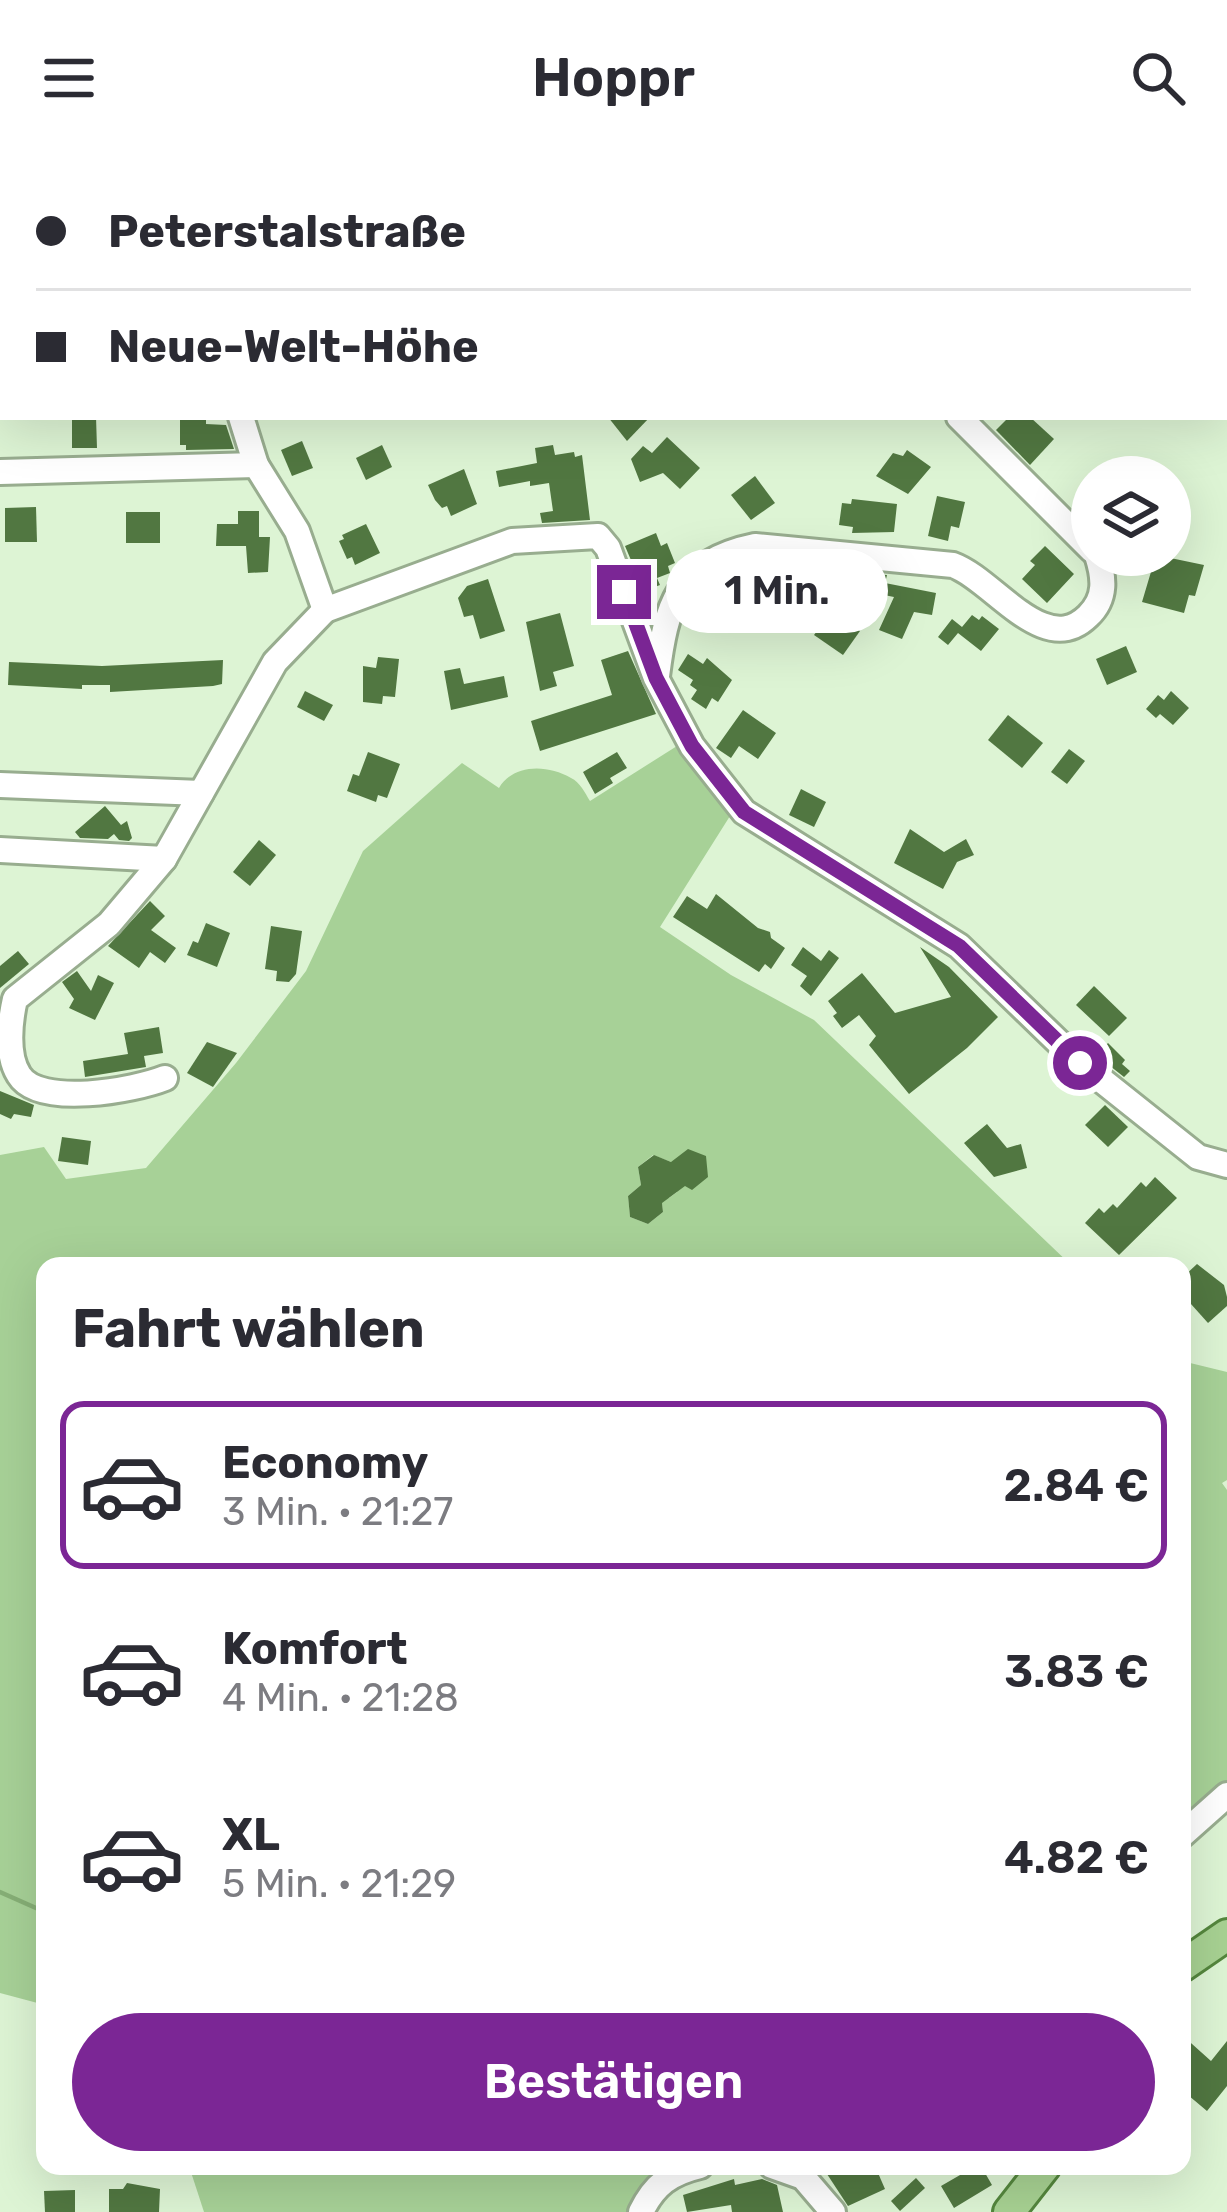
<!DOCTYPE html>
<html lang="de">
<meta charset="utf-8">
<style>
:root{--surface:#fff;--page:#f2f2f3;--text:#2b2b33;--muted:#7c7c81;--line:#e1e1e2;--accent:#7b2695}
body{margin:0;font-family:Rubik,sans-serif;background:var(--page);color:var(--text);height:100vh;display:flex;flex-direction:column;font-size:45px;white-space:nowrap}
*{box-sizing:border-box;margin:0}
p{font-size:39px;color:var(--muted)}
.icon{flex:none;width:66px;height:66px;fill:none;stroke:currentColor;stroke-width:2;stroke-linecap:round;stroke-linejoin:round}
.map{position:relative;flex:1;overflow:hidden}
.drawer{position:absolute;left:36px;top:1101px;width:1155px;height:918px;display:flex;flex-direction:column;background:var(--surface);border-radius:24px;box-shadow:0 12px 48px #0002}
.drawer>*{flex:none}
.guide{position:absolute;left:0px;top:0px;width:1227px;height:264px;box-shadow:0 12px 48px #0002;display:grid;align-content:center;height:264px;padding:0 36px;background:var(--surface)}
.buttons{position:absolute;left:1071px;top:300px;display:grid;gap:24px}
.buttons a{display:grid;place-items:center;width:120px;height:120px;border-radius:50%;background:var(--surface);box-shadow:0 12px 48px #0002;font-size:60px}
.end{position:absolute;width:54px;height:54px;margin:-27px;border:15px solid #7b2695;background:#fff;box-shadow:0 0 0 6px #fff}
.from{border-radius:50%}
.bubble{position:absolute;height:84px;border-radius:42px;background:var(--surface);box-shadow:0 12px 48px #0002;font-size:39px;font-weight:600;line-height:84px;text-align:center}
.guide b{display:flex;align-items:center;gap:42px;height:114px;font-size:45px}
.guide b+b{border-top:3px solid var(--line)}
.guide i{width:30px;height:30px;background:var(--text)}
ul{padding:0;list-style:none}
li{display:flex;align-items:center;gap:36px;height:168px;margin:0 24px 18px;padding:0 12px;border:6px solid transparent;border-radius:24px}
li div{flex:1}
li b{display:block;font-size:45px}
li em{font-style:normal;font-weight:600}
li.on{border-color:var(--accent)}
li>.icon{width:108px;height:108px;stroke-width:1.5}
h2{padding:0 36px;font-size:54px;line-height:144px}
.button{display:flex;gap:24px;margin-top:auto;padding:24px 36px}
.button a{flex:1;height:138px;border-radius:72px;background:var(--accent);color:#fff;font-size:48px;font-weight:600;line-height:138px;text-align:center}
header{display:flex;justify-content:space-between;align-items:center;height:156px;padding:0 36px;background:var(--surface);font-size:54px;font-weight:600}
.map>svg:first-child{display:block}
.green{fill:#a7d197;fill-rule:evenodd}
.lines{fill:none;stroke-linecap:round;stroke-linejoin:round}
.stream{stroke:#86af76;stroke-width:4.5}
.building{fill:#517741}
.minor-casing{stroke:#98ad8f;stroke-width:30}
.major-casing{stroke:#54863d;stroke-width:36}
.minor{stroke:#fff;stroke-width:24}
.major{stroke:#a7d192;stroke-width:30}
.route{stroke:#7b2695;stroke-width:15}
</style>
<header><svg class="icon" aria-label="menu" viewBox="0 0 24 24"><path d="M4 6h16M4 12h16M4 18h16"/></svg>Hoppr<svg class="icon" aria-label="search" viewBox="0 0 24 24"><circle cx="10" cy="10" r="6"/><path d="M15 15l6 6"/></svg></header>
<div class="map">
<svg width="1227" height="2056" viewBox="0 0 1227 2056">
<rect width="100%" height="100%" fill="#ddf4d4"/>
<!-- green -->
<g class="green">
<path d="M677 590 730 660 660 771 731 819 814 864 1072 1110H45V1849L0 1837V999L44 991 66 1023 146 1012 236 907 306 815 363 695 462 607 499 632C513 608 547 608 571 622 580 626 585 637 590 645ZM653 999 671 1006 677 1036 669 1042 661 1038 663 1056 648 1068 630 1061 628 1040 641 1029 638 1011Z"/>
<polygon points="1182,1205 1227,1216 1227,1324 1222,1327 1227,1334 1227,1633 1182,1673"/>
<polygon points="189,2010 672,2010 634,2056 204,2056"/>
</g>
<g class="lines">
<!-- stream -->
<polyline class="stream" points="0,1736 45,1756"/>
</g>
<!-- building -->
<g class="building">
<polygon points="72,261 96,261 97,292 72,292"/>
<polygon points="180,261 206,261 206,268 226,269 234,293 186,294 186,289 180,289"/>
<polygon points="608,261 650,261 627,285"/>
<polygon points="1009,261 1030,261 1054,283 1030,309 996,274"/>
<polygon points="667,281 700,312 680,333 663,317 640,326 631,303 643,290 652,297"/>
<polygon points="302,285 313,312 292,320 281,294"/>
<polygon points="382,289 392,311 366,324 356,302"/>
<polygon points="553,289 555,299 574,296 575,301 582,299 590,364 542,367 540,357 553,355 549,327 530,330 530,325 499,331 496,315 537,307 535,292"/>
<polygon points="907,294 931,311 908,338 876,320 893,297 903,300"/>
<polygon points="464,313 477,348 451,360 447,350 442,352 435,344 428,329"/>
<polygon points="755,320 775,347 751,364 731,339"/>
<polygon points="937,340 965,346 959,372 951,370 948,385 928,380"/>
<polygon points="852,343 897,348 894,376 852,377 853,371 839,369 842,347 851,348"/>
<polygon points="36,351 37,386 5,386 5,352"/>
<polygon points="238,355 259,355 259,381 270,381 268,416 248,417 246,390 216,390 217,368 238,368"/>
<rect x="126" y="356" width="34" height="31"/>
<polygon points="366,368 380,397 355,409 352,401 347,403 339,385 344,383 342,379"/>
<polygon points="656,377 661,390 667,387 675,407 668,410 670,417 657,422 660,429 644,435 625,390"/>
<polygon points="1045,390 1074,418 1047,447 1022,423 1035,409 1030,405"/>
<polygon points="1156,399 1204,409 1195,440 1189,439 1184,457 1142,446"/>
<polygon points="755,411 790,429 776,452 741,432"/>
<polygon points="874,418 887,419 885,427 936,437 932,459 914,456 902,483 879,474 894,441 869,436"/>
<polygon points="488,423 505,475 480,483 473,459 464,461 458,442 467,430"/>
<polygon points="832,455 860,475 843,499 814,479"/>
<polygon points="560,457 574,510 553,516 557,530 540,535 526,466"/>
<polygon points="972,459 979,464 982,460 999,473 981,495 958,477 948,489 938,481 952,463 962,471"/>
<polygon points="1126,490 1137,516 1107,529 1096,503"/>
<polygon points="628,495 656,558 540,595 531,565 612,539 601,504"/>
<polygon points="688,498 703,508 707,502 732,524 718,546 712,542 706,553 691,543 697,534 690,529 693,524 678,514"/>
<polygon points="378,501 399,503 395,541 383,540 382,548 363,546 363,510 376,512"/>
<polygon points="223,504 222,528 213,530 110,536 110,529 82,529 82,533 8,529 9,506 102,510"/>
<polygon points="460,512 464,528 504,520 508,541 451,554 444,515"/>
<polygon points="305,535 333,549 324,565 297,551"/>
<polygon points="1171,535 1189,552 1173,569 1160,558 1156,562 1146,553 1158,539 1164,544"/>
<polygon points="743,554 776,577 758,603 739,590 731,602 716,592"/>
<polygon points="1008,559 1043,587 1022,612 988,584"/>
<polygon points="1069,593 1085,605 1067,628 1051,616"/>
<polygon points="368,596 400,608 387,642 378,639 376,646 347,635 353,618 359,620"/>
<polygon points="617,596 627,612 610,622 613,627 595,638 583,616"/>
<polygon points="801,633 826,646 814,671 789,659"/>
<polygon points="105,650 121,669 127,665 132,682 129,685 119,684 114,678 108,683 80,682 75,676"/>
<polygon points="910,673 944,696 966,683 974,699 957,706 943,733 894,707"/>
<polygon points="259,684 276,699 250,730 233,716"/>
<polygon points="716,738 758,772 770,776 771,782 785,792 771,813 765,808 759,816 673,761 687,740 707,753"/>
<polygon points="150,745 165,760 151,774 176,792 165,807 150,796 139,812 108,790"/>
<polygon points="206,767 230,777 217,811 187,799 193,785 198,787"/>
<polygon points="271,770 302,775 296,818 289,826 276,825 277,815 265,813"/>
<polygon points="803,791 821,805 829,794 839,802 811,840 800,830 807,820 791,809"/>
<polygon points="920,791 949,811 998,861 967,892 909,938 869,889 876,880 859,859 842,872 833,860 837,857 828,845 862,817 895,857 951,841"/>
<polygon points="18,795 29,808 0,832 0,810"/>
<polygon points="77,815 91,835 98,819 114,827 95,864 69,852 74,843 62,826"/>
<polygon points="1094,830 1127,862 1109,880 1076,849"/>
<polygon points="159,871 163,897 144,900 146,911 85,921 83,905 128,898 124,877"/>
<polygon points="207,886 237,897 213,931 187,917"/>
<polygon points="1108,887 1125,904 1122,908 1130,915 1124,921 1096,899"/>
<polygon points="0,935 34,949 31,961 14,958 11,963 0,958"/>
<polygon points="1105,949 1128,971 1108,991 1085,969"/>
<polygon points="987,968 1007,992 1021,988 1027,1012 994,1021 964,987"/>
<polygon points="62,981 91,985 88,1009 58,1005"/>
<polygon points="688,993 706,1000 708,1021 692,1034 685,1030 662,1047 663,1056 648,1068 630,1061 628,1040 641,1029 638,1011 654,999 671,1006"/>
<polygon points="1155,1021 1177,1042 1119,1099 1085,1067 1099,1052 1104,1057 1113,1048 1117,1052 1141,1026 1146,1031"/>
<polygon points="1197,1108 1224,1129 1227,1141 1227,1150 1208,1167 1182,1138 1182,1122"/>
<polygon points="1182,1879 1211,1905 1227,1885 1227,1930 1207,1955 1182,1934"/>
<polygon points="835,2010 875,2010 885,2033 848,2050 825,2015"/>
<polygon points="964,2010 981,2010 992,2029 954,2052 941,2030 967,2015"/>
<polygon points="916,2022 925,2032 900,2055 891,2045"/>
<polygon points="734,2023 735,2029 762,2023 777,2029 783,2056 732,2056 731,2049 687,2056 683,2039"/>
<polygon points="127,2027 160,2033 159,2056 109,2056 109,2033 123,2033"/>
<polygon points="75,2034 75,2056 45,2056 44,2035"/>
</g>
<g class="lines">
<!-- minor casing -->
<g class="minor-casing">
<g id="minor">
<polyline points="180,0 180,3"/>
<polyline points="833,0 835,3"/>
<polyline points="1139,0 1144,3"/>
<polyline points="0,1 8,0"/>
<polyline points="1224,51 1227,54"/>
<polyline points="1224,149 1227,150"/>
<polyline points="0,165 3,165"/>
<polyline points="241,261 256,309 297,375 325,454 512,385 598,380 608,392 656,522 692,590 744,656 959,790 1080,907 1198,1001 1227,1009"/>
<polyline points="959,261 1092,394"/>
<polyline points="0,316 256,309"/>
<path d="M657 520C666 450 677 406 755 390L953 409C994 424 1044 503 1088 460 1107 442 1104 421 1097 399"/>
<polyline points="0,629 201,637"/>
<polyline points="0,694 164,703"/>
<path d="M165 922C135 934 39 952 19 919 6 899 10 865 15 843L109 768 164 703 275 506 325 454"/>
<polyline points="1182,1679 1227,1639"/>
<polyline points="772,2010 803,2021 833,2056"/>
<path d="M641 2056C654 2029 670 2017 700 2010"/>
</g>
</g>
<!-- major casing -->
<g class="major-casing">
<g id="major">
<polyline points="1182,1810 1227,1779"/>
<polyline points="1009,2056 1045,2010"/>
</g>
</g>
<!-- minor -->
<use href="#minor" class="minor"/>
<!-- major -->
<use href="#major" class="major"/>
</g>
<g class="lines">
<!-- route -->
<polyline class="route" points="624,436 656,522 692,590 744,656 959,790 1080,907"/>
</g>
</svg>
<div class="buttons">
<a><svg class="icon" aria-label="layers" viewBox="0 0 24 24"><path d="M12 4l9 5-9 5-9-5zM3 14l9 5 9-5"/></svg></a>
</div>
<i class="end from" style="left:1080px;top:907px"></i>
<i class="end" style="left:624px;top:436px"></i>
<div class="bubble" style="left:666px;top:393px;width:222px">1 Min.</div>
<div class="guide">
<b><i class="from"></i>Peterstalstraße</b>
<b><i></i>Neue-Welt-Höhe</b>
</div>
<section class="drawer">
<h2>Fahrt wählen</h2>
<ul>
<li class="on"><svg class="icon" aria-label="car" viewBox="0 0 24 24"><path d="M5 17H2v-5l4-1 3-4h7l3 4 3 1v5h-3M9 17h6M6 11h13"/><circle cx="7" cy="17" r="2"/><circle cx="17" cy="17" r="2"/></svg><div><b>Economy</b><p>3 Min. · 21:27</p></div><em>2.84 €</em></li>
<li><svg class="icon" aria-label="car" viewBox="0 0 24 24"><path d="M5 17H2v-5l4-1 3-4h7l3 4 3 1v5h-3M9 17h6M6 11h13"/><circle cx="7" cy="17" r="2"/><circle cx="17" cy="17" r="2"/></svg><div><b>Komfort</b><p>4 Min. · 21:28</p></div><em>3.83 €</em></li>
<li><svg class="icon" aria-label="car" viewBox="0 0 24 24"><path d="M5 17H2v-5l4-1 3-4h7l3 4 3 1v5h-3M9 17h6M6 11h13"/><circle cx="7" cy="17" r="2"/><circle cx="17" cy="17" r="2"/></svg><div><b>XL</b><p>5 Min. · 21:29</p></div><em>4.82 €</em></li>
</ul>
<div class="button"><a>Bestätigen</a></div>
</section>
</div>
